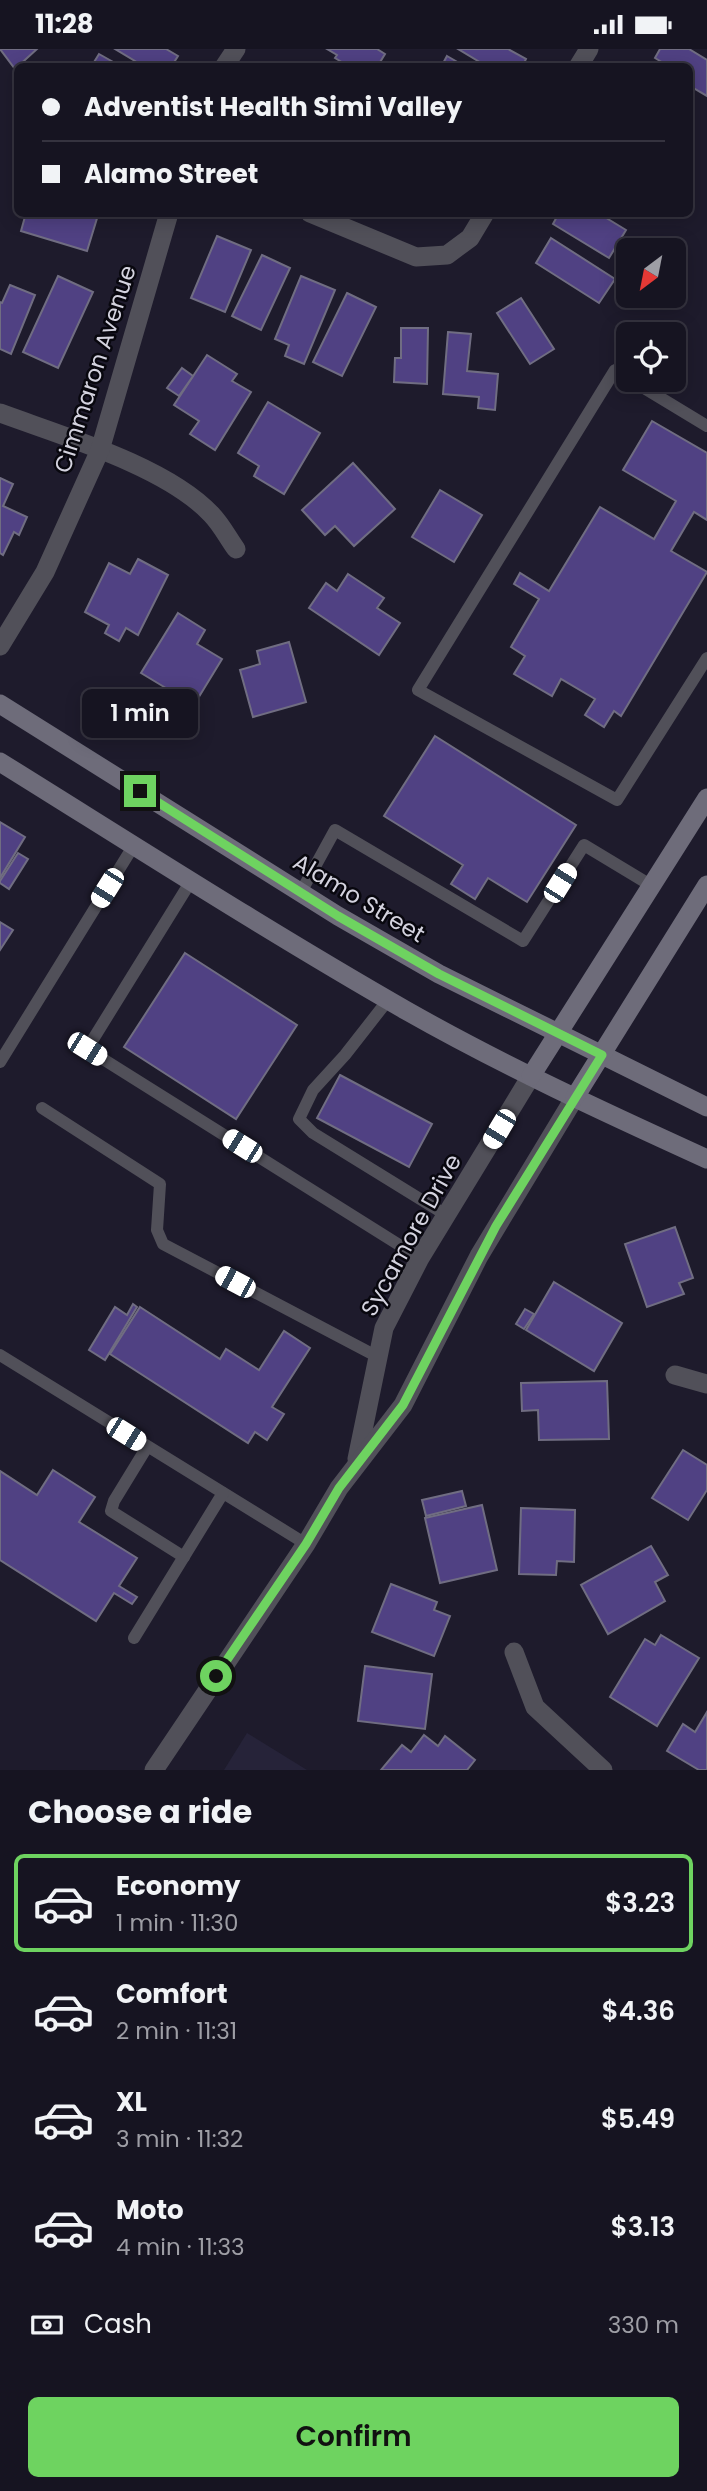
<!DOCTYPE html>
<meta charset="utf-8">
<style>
:root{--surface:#161421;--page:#1f1d2a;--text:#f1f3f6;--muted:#9e9ea5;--line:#35333f;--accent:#6ed360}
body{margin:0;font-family:Poppins,sans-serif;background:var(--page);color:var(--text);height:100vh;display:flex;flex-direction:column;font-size:26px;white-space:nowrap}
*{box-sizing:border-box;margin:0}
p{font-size:23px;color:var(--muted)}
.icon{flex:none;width:38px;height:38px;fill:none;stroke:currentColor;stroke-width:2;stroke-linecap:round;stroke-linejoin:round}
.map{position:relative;height:1721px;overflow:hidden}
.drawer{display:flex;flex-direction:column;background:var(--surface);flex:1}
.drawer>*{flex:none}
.hud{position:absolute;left:14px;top:14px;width:679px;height:154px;border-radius:10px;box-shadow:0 4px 18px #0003,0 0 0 2px var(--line);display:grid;align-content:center;height:154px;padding:0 28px;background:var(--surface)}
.needle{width:46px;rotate:212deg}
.fabs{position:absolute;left:616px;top:189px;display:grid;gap:14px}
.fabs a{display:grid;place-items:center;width:70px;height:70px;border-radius:10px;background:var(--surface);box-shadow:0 4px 18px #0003,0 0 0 2px var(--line);font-size:35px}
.end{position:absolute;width:32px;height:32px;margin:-16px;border:9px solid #6ed360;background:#111;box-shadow:0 0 0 4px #111}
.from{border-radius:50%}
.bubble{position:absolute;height:49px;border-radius:10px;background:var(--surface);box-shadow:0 4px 18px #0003,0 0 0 2px var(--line);font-size:23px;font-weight:600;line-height:49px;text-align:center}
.car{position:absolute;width:21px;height:42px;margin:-21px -10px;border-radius:9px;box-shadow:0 0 5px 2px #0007;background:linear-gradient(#fff 24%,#345 0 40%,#fff 0 76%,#345 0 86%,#fff 0)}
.hud b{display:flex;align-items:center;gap:24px;height:66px;font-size:26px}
.hud b+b{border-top:2px solid var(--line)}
.hud i{width:18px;height:18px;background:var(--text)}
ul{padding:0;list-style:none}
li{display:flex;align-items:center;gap:21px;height:98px;margin:0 14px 10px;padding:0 14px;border:4px solid transparent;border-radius:10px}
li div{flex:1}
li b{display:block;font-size:26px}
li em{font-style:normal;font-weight:600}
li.active{border-color:var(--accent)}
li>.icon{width:63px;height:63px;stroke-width:1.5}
h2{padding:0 28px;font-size:32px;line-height:84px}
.pay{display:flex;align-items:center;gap:18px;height:77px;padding:0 28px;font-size:26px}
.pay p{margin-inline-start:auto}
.primary-button{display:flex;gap:14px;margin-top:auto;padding:14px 28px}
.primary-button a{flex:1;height:80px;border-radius:10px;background:var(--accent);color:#111;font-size:28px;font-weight:600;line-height:80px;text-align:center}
.status{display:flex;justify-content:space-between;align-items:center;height:49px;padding:0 35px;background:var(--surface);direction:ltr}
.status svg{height:19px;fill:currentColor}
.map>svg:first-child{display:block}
.built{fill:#262339}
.building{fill:#504183;stroke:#706d82;stroke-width:2}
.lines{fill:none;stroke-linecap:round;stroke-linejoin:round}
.service{stroke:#515059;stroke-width:12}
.minor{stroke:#515059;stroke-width:19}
.secondary{stroke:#6e6c7a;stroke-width:19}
.route{stroke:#6ed360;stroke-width:9}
.labels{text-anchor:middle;stroke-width:5;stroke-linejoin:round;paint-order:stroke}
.street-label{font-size:23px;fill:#d4d3df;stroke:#08070e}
</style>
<div class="status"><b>11:28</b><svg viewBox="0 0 49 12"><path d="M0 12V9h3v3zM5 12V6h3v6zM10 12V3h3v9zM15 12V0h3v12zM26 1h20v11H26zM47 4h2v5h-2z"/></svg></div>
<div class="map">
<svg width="707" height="1721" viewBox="0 0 707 1721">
<rect width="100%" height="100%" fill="#1e1b2c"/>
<!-- built -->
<polygon class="built" points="247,1684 307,1721 224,1721"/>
<!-- building -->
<g class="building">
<polygon points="0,0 37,0 15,20"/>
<polygon points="115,0 166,0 178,7 171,18 145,18"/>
<polygon points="327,0 377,0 385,5 377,18 350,18 335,9 337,6"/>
<polygon points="458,0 508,0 526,10 522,18 488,18"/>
<polygon points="660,0 689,0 707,11 707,47 690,37 690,18 670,18 655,9"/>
<polygon points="99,5 122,18 91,18"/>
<polygon points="447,7 466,18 441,18"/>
<polygon points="26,164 93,164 98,166 87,202 21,182"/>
<polygon points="559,164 582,164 587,168 588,164 598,164 626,181 609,209 553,175"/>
<polygon points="217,187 251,201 225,263 191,249"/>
<polygon points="551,189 615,230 599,254 536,214"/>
<polygon points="262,206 290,219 261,281 232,267"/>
<polygon points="58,227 93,243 58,319 23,303"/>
<polygon points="301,227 335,241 304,315 285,307 289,296 275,290"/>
<polygon points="10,236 35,246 11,305 0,300 0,253 2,254"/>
<polygon points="347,244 376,258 342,327 313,313"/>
<polygon points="521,249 554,300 530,315 497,264"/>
<polygon points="401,279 428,279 427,335 394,333 395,309 401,309"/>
<polygon points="448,283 471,285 467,322 498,325 495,361 478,359 479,348 443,345"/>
<polygon points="207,306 237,325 232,332 251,343 215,401 190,385 199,372 174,356"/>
<polygon points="182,319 193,327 179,347 167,339"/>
<polygon points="268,353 320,384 284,445 254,427 259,417 238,404"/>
<polygon points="652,372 707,404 707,471 694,463 671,502 707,523 621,667 614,662 604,678 585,666 595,650 561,630 552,647 514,625 525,607 511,598 539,550 514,535 520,524 549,542 600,458 654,490 676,452 623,421"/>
<polygon points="353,414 395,460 354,497 335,477 325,486 302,461"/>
<polygon points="0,429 13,435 3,457 27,468 19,486 14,483 3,506 0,504"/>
<polygon points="440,441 482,466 454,513 412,488"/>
<polygon points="138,510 168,526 138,586 126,579 119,592 105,584 109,576 85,563 109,514 130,525"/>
<polygon points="348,525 384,549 377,559 400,574 379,606 309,559 326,534 337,542"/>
<polygon points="178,564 205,581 197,595 222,610 194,656 141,624"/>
<polygon points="289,593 306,653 253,668 240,621 260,615 257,602"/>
<polygon points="435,687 576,776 527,853 488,829 475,850 451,835 463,816 384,767"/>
<polygon points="0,773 25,788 0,829"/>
<polygon points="18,804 28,810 9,840 0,834 0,832"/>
<polygon points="0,873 13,881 0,901"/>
<polygon points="185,904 297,976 236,1070 124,998"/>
<polygon points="340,1026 432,1075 409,1118 317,1069"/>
<polygon points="675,1178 693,1229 679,1234 684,1245 647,1258 625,1195"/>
<polygon points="554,1233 622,1274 594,1322 526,1281"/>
<polygon points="133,1255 137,1258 105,1311 89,1301 115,1258 127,1266"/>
<polygon points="140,1258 220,1310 226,1300 259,1321 284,1282 310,1299 272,1358 284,1365 267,1391 255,1383 248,1394 110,1305"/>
<polygon points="525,1260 534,1265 524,1280 516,1275"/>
<polygon points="607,1332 609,1390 539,1391 538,1361 522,1362 521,1334"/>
<polygon points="683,1401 707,1416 707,1441 688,1471 652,1449"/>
<polygon points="53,1421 95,1448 79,1473 137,1509 119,1537 137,1548 132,1555 114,1544 96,1572 0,1511 0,1422 37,1446"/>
<polygon points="462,1442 466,1457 426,1467 422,1451"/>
<polygon points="482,1456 497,1521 440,1534 425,1469"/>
<polygon points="521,1459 575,1461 574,1513 557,1512 556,1526 519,1525"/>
<polygon points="651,1497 668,1526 655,1533 665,1552 608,1585 581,1536"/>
<polygon points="391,1535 437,1553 434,1561 450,1567 434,1607 372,1583"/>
<polygon points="661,1586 699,1609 657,1677 610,1648 645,1590 655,1596"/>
<polygon points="365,1617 432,1625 425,1680 358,1672"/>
<polygon points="707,1663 707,1721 699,1721 667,1702 683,1675 695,1683"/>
<polygon points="424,1686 438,1697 445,1687 475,1711 467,1721 381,1721 402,1696 411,1703"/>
</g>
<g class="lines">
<!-- service -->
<g class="service">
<polyline points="628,329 615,321 418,641 617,751 707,609"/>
<polyline points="631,331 707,377"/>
<polyline points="191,832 87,1000 420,1209"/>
<polyline points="301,843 335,781 523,892 584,796 652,837"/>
<polyline points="388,951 345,1006 313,1041 299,1070 313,1084 446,1166"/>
<polyline points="0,1013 134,796"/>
<polyline points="42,1059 160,1135 157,1181 163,1195 378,1308"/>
<polyline points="0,1306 306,1495"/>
<polyline points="147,1398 114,1452 111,1462 184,1508"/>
<polyline points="134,1589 223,1444"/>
</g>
<!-- minor -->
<g class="minor">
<polyline points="224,18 236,0"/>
<polyline points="578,18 589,0"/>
<polyline points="310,164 416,208 447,206 470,189 485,164"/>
<path d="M0 364C62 387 166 417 211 465 221 475 228 489 236 500"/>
<polyline points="0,597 45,523 100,401 169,164"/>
<polyline points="675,1326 707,1335"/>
<polyline points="357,1410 384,1279 420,1209 531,1027"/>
<polyline points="514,1603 535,1658 603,1721"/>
<polyline points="154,1721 306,1495 339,1439 403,1356 479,1207 575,1048"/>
</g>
<!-- secondary -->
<g class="secondary">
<polyline points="0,655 338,867 439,925 707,1058"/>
<path d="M0 713C135 797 269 883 407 962 504 1017 606 1064 707 1110"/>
<polyline points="531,1027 707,749"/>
<polyline points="575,1048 707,836"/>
</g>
</g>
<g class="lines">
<!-- route -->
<polyline class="route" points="140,742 338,867 439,925 602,1006 496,1177 403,1356 339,1439 306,1495 216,1627"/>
</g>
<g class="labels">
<!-- street labels -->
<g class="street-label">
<text transform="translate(95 320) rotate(-72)" y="8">Cimmaron Avenue</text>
<text transform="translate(359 849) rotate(31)" y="8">Alamo Street</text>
<text transform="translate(411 1186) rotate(-61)" y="8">Sycamore Drive</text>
</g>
</g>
</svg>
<div class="fabs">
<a><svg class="needle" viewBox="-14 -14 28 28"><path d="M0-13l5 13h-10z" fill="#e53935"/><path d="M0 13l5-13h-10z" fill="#9e9ea5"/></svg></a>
<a><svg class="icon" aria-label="locate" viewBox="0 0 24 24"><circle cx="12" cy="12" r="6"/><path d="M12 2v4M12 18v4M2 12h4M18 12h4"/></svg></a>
</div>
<i class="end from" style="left:216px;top:1627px"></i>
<i class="end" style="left:140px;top:742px"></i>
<div class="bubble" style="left:82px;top:640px;width:116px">1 min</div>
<i class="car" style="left:560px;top:834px;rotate:32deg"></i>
<i class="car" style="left:107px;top:839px;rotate:212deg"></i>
<i class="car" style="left:87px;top:1000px;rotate:122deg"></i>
<i class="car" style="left:499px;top:1080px;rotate:211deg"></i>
<i class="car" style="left:242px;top:1097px;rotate:302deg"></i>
<i class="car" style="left:235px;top:1233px;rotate:298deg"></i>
<i class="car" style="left:126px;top:1385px;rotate:122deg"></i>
<div class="hud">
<b><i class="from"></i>Adventist Health Simi Valley</b>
<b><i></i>Alamo Street</b>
</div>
</div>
<section class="drawer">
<h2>Choose a ride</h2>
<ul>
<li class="active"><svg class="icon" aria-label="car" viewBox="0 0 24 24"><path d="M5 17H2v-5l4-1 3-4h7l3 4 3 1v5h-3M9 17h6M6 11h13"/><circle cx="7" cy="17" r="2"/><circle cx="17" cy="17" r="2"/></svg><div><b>Economy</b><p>1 min · 11:30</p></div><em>$3.23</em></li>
<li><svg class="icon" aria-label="car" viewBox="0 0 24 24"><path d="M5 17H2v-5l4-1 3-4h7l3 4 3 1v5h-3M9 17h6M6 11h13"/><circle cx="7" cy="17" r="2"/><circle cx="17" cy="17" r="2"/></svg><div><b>Comfort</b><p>2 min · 11:31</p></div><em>$4.36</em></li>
<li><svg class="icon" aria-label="car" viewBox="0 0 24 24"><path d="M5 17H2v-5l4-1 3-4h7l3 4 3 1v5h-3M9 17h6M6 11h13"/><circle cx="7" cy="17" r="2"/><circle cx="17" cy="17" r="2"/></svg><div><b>XL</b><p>3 min · 11:32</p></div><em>$5.49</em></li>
<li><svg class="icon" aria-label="car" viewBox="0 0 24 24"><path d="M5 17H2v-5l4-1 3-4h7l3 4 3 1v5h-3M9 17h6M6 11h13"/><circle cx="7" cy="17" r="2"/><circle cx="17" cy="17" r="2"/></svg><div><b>Moto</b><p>4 min · 11:33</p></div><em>$3.13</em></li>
</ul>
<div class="pay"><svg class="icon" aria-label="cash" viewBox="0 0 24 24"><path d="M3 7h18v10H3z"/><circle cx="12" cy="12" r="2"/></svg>Cash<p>330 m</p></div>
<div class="primary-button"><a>Confirm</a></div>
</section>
